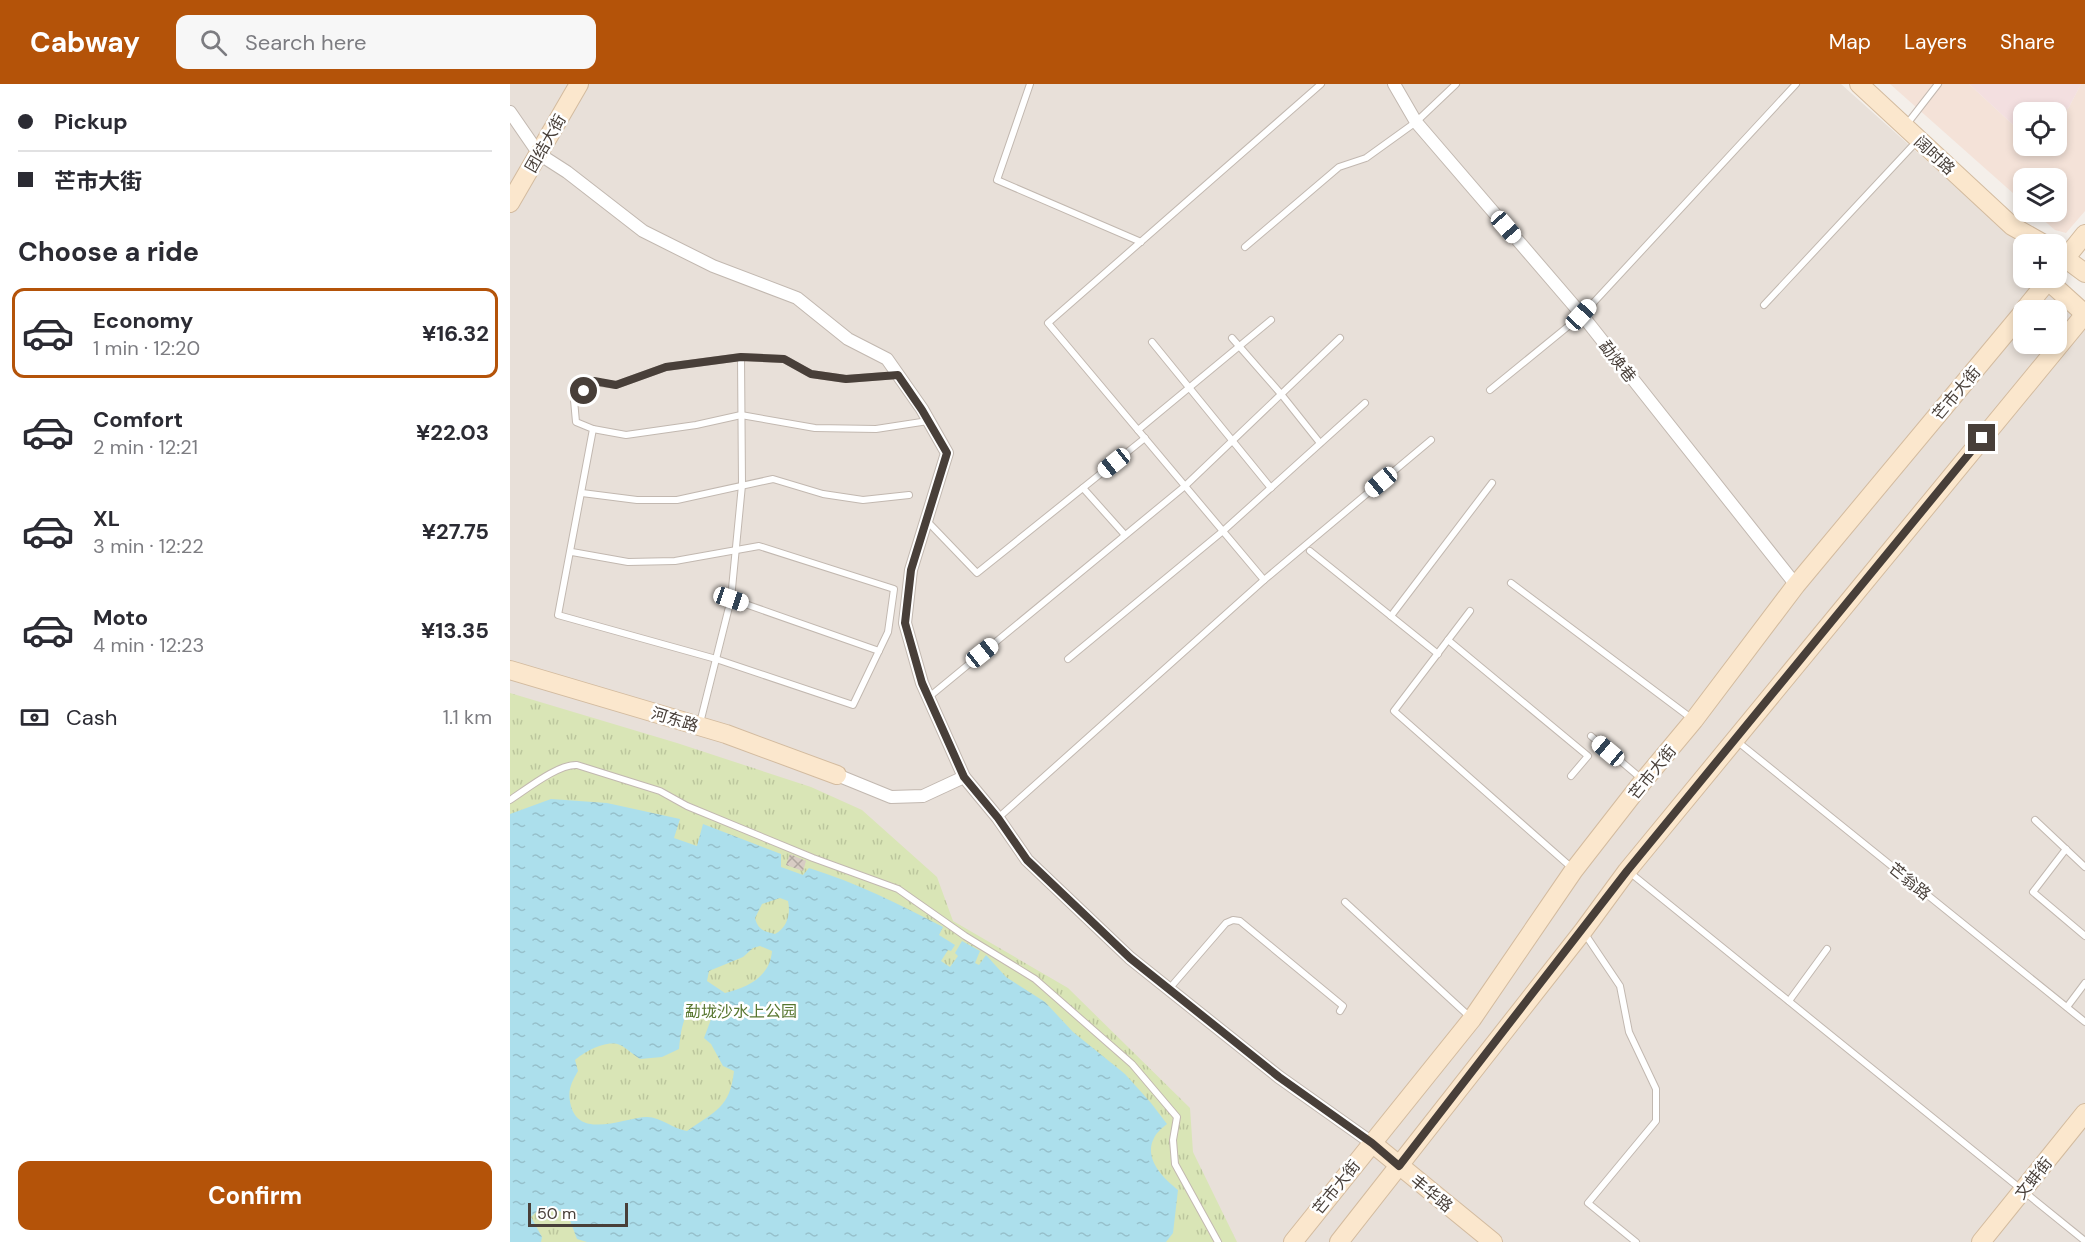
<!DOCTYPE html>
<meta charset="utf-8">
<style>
:root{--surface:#fff;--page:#f7f7f7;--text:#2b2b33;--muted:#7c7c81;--line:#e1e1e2;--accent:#b45309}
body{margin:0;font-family:"DM Sans","Noto Sans SC",sans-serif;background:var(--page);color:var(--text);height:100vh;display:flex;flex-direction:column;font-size:22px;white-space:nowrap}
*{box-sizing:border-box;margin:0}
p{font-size:20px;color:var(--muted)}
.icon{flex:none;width:33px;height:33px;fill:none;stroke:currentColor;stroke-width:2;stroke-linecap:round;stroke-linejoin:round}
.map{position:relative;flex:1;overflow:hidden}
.drawer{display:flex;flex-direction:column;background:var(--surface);width:510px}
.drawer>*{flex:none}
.hud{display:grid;align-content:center;height:132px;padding:0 18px;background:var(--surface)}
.tools{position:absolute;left:1503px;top:18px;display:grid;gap:12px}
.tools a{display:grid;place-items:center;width:54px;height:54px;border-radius:12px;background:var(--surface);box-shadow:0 3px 9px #0003;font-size:30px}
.scale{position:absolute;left:18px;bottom:15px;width:100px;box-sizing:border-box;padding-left:6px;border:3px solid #483f39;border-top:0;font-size:16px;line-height:21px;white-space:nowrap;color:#483f39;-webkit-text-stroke:4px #fff;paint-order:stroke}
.end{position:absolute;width:27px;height:27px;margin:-14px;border:8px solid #483f39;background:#fff;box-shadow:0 0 0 3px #fff}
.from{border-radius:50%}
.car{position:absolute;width:18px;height:36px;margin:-18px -9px;border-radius:8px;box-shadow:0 0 4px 2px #0007;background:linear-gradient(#fff 24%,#345 0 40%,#fff 0 76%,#345 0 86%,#fff 0)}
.hud b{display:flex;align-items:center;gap:21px;height:57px;font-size:22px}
.hud b+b{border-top:2px solid var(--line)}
.hud i{width:15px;height:15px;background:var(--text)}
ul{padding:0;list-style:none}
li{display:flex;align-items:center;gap:18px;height:90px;margin:0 12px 9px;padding:0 6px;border:3px solid transparent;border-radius:12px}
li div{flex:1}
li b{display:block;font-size:22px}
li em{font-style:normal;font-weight:700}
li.selected{border-color:var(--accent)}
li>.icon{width:54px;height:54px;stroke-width:1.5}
h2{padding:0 18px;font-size:27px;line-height:72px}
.pay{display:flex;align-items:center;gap:15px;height:66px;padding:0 18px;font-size:22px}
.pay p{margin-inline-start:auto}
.cta{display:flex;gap:12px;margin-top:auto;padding:12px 18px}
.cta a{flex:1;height:69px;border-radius:12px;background:var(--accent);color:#fff;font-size:24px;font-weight:700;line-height:69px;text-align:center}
header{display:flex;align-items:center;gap:36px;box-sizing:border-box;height:84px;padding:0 30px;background:var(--accent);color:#fff}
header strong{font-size:28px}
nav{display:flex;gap:33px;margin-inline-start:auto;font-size:21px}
.search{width:420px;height:54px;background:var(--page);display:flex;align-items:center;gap:15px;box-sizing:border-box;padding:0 21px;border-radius:12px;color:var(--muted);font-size:22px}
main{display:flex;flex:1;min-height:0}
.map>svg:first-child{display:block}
.residential{fill:#e8e0d9;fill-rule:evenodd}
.commercial{fill:#f4e2d8}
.medical{fill:#f3dfe0}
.park{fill:url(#park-tufts)}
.water{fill:url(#water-ripples);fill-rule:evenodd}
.building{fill:url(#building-cross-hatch)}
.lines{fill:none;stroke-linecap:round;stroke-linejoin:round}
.lane-casing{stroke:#c2b8b0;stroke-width:8}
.street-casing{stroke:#c2b8b0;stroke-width:14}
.secondary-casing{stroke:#d3bb9f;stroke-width:20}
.lane{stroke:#fff;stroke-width:6}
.street{stroke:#fff;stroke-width:12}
.secondary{stroke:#fbe7cd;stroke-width:18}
.route{stroke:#483f39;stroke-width:8}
.labels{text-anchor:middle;stroke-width:5;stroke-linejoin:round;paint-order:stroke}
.street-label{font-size:16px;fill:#483f39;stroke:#fff}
.park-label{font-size:16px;fill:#58762f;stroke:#fff}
</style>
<header>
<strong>Cabway</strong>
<div class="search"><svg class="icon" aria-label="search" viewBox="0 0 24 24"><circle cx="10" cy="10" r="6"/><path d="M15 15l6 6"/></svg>Search here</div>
<nav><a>Map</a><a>Layers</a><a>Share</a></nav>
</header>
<main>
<section class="drawer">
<div class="hud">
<b><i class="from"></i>Pickup</b>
<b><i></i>芒市大街</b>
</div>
<h2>Choose a ride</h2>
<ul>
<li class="selected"><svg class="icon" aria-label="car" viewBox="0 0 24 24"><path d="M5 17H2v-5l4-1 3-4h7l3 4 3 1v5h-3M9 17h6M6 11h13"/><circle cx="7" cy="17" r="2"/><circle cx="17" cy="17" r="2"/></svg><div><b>Economy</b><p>1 min · 12:20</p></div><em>¥16.32</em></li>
<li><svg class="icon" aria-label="car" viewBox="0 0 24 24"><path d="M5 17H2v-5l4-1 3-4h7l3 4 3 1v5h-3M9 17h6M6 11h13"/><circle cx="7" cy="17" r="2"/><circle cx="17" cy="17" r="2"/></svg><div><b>Comfort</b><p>2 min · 12:21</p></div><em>¥22.03</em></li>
<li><svg class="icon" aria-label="car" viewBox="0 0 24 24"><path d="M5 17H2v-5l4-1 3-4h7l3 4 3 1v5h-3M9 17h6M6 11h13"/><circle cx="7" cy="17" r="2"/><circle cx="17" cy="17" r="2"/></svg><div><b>XL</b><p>3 min · 12:22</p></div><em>¥27.75</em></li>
<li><svg class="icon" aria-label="car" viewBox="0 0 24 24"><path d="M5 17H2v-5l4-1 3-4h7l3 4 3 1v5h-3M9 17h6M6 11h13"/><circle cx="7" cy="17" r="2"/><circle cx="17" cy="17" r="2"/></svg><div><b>Moto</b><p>4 min · 12:23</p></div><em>¥13.35</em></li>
</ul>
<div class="pay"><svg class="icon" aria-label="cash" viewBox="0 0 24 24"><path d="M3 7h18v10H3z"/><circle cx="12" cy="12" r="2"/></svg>Cash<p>1.1 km</p></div>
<div class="cta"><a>Confirm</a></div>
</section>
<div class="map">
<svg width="1575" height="1158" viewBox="0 0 1575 1158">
<defs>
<pattern id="park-tufts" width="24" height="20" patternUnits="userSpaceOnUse" patternTransform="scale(1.5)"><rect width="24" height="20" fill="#d9e5b6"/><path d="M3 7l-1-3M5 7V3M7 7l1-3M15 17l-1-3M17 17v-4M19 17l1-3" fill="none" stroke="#bcc69d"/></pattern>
<pattern id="water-ripples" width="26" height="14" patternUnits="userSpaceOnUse" patternTransform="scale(1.5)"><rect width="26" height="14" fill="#acdfec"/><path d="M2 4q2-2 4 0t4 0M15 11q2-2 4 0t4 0" fill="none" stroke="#96c0cb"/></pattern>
<pattern id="building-cross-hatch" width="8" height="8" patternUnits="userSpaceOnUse" patternTransform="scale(1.5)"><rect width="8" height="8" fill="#d8ccc4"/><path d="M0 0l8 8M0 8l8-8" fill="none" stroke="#b1a7a0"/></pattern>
</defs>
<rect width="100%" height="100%" fill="#f4efea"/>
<!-- residential -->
<path class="residential" d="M0 0H1331L1513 163 1514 194H1546L1575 219V1158H0ZM1514 226H1546V260H1514Z"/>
<!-- commercial -->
<polygon class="commercial" points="1380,0 1459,0 1513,50 1514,62 1546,62 1547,39 1559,23 1571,0 1575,0 1575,127 1556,149 1545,146 1524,128 1546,128 1546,94 1514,94 1513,118"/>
<!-- medical -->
<polygon class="medical" points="1459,0 1571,0 1559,23 1547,39 1546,28 1514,28 1513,50"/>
<!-- park -->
<polygon class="park" points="0,609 167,659 301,703 352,726 427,793 443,837 558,904 680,1024 683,1068 727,1158 0,1158"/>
<!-- water -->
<path class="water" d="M41 715 97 719 170 735 164 754 187 762 193 740 271 770V783L293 791 299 784C347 799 389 820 433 843L429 851 445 861 441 867 438 866 431 877 440 883 448 872 445 869 452 857 470 867 465 879 469 881 476 871 496 893 535 918 563 948 615 990 641 1019 657 1040C652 1044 646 1049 644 1054 633 1075 654 1095 668 1106L663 1149 656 1158H77L67 1155 58 1131C44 1124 33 1120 21 1133L32 1153 31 1158H0V730ZM270 814 278 817C281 830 277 844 265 850 254 847 248 846 245 834L252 820ZM250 862 262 867C260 893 237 904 215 909L197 897 199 887 233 873 243 864ZM194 917 203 923V930L194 954 201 960 213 982 224 987C220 1024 205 1027 177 1047 163 1045 151 1033 137 1033 116 1033 70 1056 61 1022 57 1007 61 999 68 987L65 976C74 968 97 955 110 961 117 964 123 971 130 975L152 973 169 965C171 947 173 921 194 917Z"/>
<!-- building -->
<polygon class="building" points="280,770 296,777 293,787 276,781"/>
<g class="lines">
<!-- lane casing -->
<g class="lane-casing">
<g id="lane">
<polyline points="520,0 487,96 631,158"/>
<polyline points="1397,40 1428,0"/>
<polyline points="735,163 829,83 856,74 906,38 946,0"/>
<polyline points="1254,221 1408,56"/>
<polyline points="722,254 771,310 810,359"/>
<polyline points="642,258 761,404"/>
<polyline points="980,306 1072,231 1286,0"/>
<polyline points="83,345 116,351 186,341 231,331 305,344 366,345 418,337"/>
<polyline points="628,346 761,236"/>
<polyline points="573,404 615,451"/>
<polyline points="72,409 127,416 167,416 263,395 313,410 353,416 399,411"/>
<polyline points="417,437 467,489 635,354"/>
<polyline points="800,467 928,570"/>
<polyline points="62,468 118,478 165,477 249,462 384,505 378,548 343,621 206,575 48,531 83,345 66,338 64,316 84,298 106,301 156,283 231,273 274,275 301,290 336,295 388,291"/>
<polyline points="754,496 538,239 811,0"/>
<polyline points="1001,499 1181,634"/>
<polyline points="221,515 369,567"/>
<polyline points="960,527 884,627 1062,784"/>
<polyline points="881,532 982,399"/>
<polyline points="938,556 1078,672 1061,692"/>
<polyline points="558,575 713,447 855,319"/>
<polyline points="419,613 675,402 830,254"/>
<polyline points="190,639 221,515 232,401 231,273"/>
<polyline points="1081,652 1133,696"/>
<polyline points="1228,658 1575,938"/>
<path d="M0 716C17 705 48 680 67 681L150 707 177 722 303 774 388 805 455 852 525 895 622 980 667 1033 663 1056 665 1080 708 1158"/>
<polyline points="488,734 754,496 921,356"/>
<polyline points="1525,736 1575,783"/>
<polyline points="1556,765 1523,808 1575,852"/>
<polyline points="1118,787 1575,1157"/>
<polyline points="835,818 961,934"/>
<polyline points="1075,850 1110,902 1119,948 1146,1005 1146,1037 1078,1119 1126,1158"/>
<polyline points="659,905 716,839 723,836 730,837 833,922 830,927"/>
<polyline points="1279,917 1317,865"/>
<polyline points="1557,923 1575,899"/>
</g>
</g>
<!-- street casing -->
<g class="street-casing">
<g id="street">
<polyline points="884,0 906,38 1072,231 1286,501"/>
<polyline points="0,28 29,70 57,88 133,147 203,182 287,214 338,255 377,275 412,325 437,369 401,486 395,539 412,599 454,693"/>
<polyline points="327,691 381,713 413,712 454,693 488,734 517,776 620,874 769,993 862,1059"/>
</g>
</g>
<!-- secondary casing -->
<g class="secondary-casing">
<g id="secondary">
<polyline points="1349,0 1502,142 1534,160"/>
<polyline points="0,119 69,0"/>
<polyline points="1548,169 1575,189"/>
<polyline points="1546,186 1575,150"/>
<polyline points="1535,194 1575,230"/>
<polyline points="1514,226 1540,194"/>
<polyline points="0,586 216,650 327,691"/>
<polyline points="862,1059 983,1158"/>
<polyline points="783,1158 962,935 1064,786 1134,696 1184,636 1286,501 1514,227"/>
<polyline points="829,1158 1073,847 1117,787 1575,230"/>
<polyline points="1471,1158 1575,1029"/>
</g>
</g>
<!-- lane -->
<use href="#lane" class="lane"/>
<!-- street -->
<use href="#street" class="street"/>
<!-- secondary -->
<use href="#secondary" class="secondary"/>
</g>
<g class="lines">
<!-- route -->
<polyline class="route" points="74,307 84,297 106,301 156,283 231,273 274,275 301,290 336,295 388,291 412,326 437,369 401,486 395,539 412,599 454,693 488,734 517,776 620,874 769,993 862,1059 889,1082 1117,787 1472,354"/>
</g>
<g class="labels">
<!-- street labels -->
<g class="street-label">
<text transform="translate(35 59) rotate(-60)" y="6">团结大街</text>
<text transform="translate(1425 71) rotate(43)" y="6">阔时路</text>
<text transform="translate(1108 277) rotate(52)" y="6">勐焕巷</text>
<text transform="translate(1446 309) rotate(-50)" y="6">芒市大街</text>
<text transform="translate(165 635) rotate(17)" y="6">河东路</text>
<text transform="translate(1142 688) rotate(-51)" y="6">芒市大街</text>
<text transform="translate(1400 797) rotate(39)" y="6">芒翁路</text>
<text transform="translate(1523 1094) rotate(-51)" y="6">文蚌街</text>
<text transform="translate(826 1103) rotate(-51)" y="6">芒市大街</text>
<text transform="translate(922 1109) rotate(39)" y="6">丰华路</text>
</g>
<!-- park labels -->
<g class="park-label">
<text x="231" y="933">勐垅沙水上公园</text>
</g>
</g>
</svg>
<div class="tools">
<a><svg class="icon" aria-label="locate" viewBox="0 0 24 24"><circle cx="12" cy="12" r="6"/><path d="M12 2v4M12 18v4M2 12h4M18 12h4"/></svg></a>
<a><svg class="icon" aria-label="layers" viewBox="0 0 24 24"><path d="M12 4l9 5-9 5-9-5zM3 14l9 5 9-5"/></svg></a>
<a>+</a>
<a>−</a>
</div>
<div class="scale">50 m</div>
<i class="end from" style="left:74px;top:307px"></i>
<i class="end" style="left:1472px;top:354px"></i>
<i class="car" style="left:996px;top:143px;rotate:139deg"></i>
<i class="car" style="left:1071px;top:231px;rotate:43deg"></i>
<i class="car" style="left:604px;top:379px;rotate:231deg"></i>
<i class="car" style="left:871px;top:398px;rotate:230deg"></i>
<i class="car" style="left:221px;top:515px;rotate:109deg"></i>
<i class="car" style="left:472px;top:569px;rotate:51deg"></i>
<i class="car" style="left:1098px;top:667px;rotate:310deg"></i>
</div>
</main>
